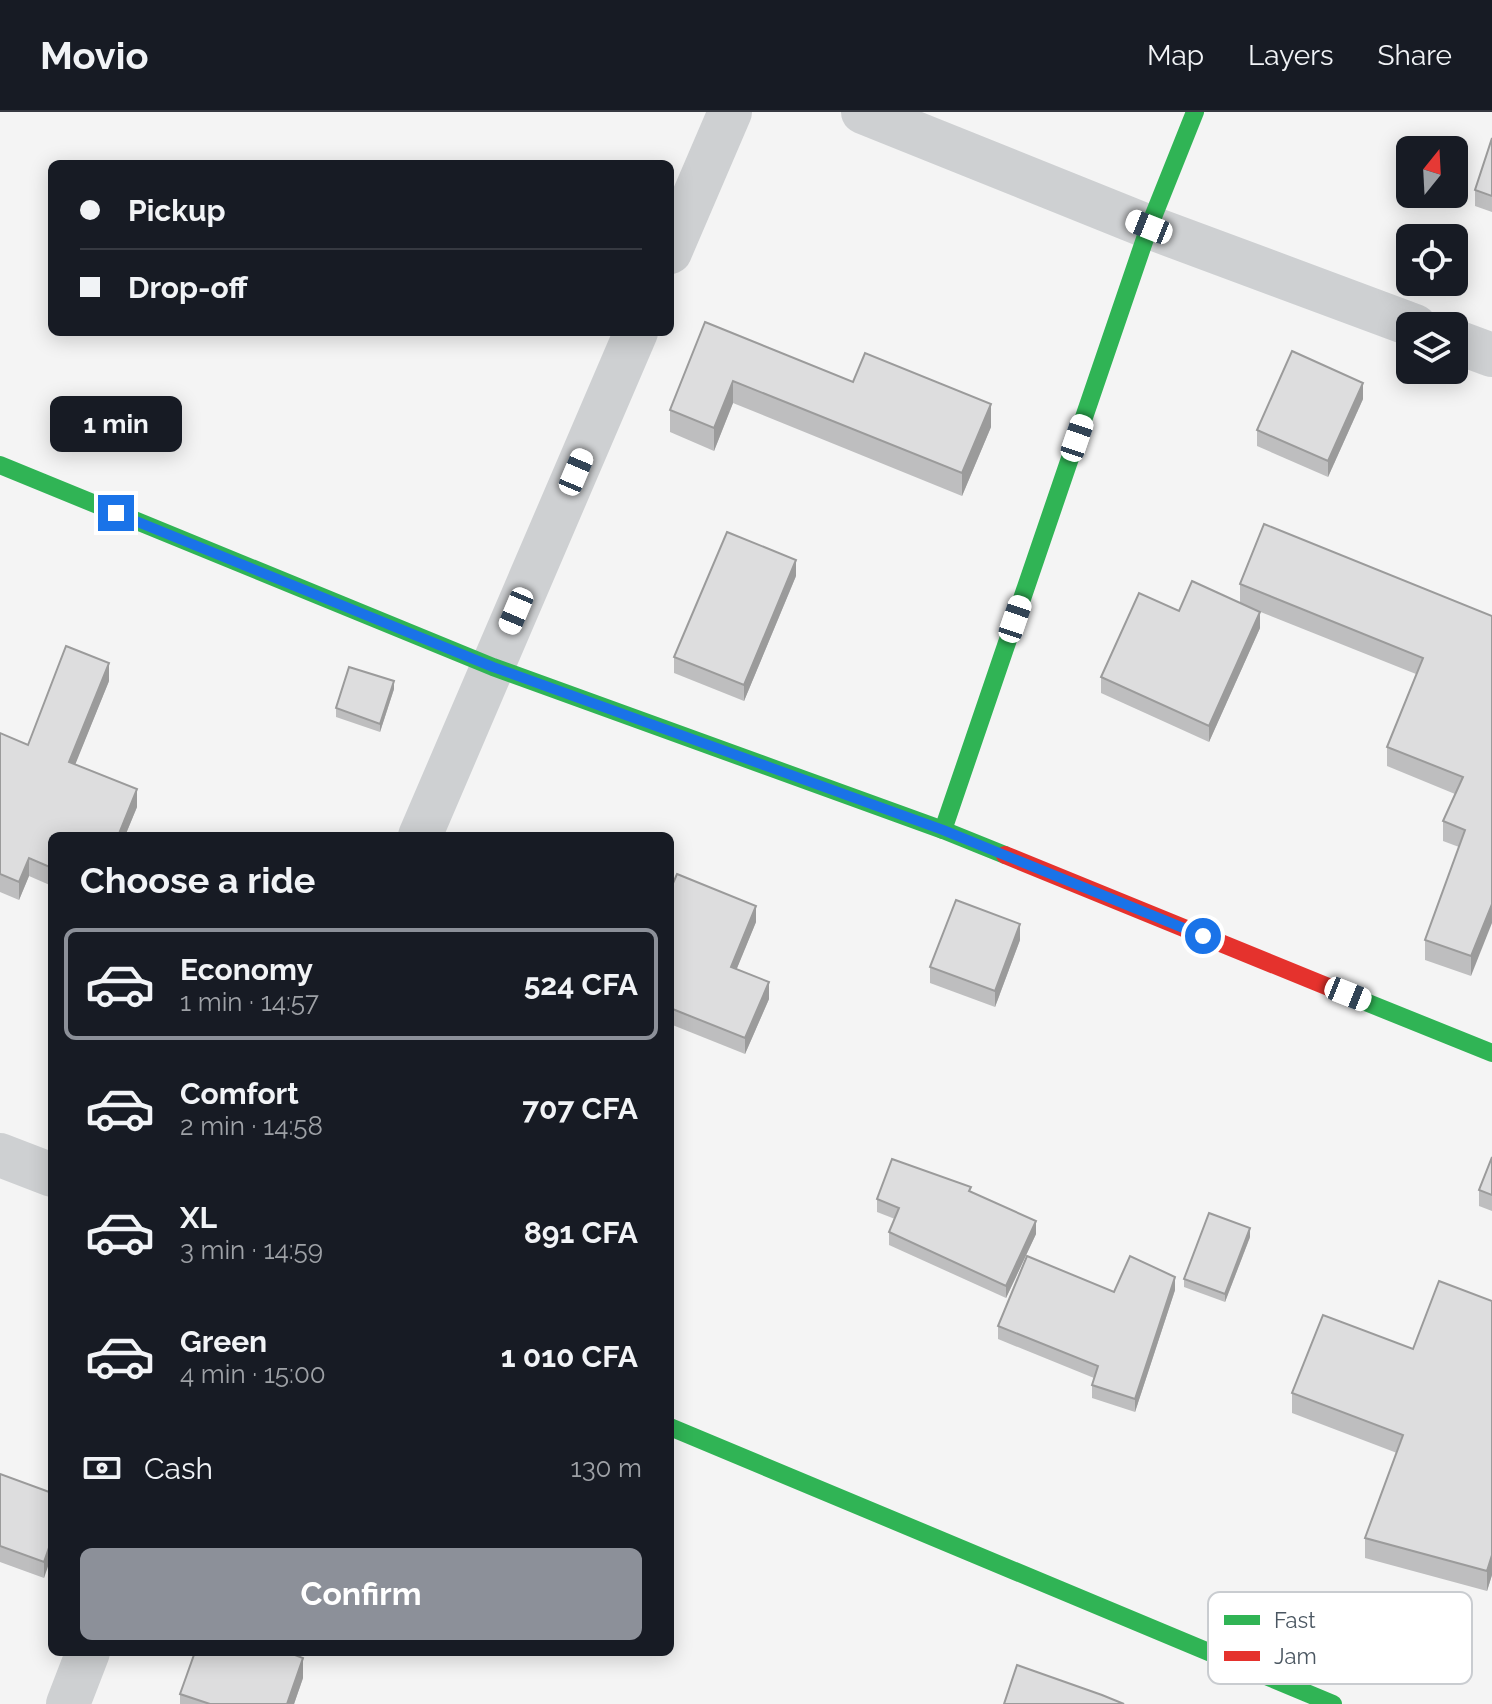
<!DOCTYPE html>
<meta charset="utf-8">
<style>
:root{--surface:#171b24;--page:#242831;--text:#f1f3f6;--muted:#9ea1a6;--line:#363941;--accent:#8c9099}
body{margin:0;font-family:Raleway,sans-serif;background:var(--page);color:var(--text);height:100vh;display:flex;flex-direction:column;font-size:30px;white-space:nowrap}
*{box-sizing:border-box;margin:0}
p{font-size:26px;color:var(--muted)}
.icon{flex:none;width:44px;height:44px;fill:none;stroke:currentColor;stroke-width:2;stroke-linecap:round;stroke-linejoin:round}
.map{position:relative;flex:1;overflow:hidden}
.drawer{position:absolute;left:48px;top:720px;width:626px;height:824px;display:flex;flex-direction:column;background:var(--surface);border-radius:12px;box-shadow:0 4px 20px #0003}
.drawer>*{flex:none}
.hud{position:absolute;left:48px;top:48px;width:626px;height:176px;border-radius:12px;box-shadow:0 4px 20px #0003;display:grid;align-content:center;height:176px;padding:0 32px;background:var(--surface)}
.needle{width:52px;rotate:18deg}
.buttons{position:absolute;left:1396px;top:24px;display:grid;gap:16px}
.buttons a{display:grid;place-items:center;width:72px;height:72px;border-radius:12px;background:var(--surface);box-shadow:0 4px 20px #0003;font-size:40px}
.end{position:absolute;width:36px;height:36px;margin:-18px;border:10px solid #1a73e8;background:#fff;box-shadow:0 0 0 4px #fff}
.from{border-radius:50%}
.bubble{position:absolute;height:56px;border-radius:12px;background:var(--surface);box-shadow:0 4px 20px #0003;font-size:26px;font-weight:700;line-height:56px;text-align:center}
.car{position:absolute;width:24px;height:48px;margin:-24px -12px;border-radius:10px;box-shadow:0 0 6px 2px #0007;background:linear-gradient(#fff 24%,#345 0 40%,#fff 0 76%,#345 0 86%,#fff 0)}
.hud b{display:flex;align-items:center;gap:28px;height:76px;font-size:30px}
.hud b+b{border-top:2px solid var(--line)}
.hud i{width:20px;height:20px;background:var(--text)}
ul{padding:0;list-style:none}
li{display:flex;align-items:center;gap:24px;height:112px;margin:0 16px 12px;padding:0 16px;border:4px solid transparent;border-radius:12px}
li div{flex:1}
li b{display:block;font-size:30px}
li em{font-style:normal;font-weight:700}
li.active{border-color:var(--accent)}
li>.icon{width:72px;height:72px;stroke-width:1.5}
h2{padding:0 32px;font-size:36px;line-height:96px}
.pay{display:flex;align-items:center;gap:20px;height:88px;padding:0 32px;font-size:30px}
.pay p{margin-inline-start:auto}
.primary-button{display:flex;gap:16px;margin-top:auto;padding:16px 32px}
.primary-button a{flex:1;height:92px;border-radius:12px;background:var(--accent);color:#fff;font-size:32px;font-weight:700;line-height:92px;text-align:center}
header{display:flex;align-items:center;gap:48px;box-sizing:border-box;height:112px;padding:0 40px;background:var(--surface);border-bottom:2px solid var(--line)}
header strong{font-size:38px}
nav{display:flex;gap:44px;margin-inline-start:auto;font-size:28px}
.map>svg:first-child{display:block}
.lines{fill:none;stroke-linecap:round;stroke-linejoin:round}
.street{stroke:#ced0d2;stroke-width:44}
.fast{stroke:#30b455;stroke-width:18}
.jam{stroke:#e5322d;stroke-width:18}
.wall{fill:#bebebf}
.shaded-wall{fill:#9b9b9b}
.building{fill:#ddddde;stroke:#9b9b9b;stroke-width:2}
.route{stroke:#1a73e8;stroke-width:10}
.key{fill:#fff;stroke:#c9ccd0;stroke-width:2}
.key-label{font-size:22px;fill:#4a5661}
</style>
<header>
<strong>Movio</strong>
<nav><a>Map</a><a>Layers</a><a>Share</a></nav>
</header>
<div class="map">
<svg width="1492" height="1592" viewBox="0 0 1492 1592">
<rect width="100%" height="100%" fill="#f4f4f4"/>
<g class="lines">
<!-- street -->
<g class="street">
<polyline points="863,0 1149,115 1415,214"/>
<polyline points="670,140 730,0"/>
<polyline points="1454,229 1492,243"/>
<polyline points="420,724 636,220"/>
<polyline points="0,1043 52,1063"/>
<polyline points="68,1592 88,1540"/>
</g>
<!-- fast -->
<g class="fast">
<polyline points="0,353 493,555 943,718 1005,743"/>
<polyline points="943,718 1149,115 1195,0"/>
<polyline points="1331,876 1492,941"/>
<polyline points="670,1315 1333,1592"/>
</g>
<!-- jam -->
<polyline class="jam" points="1005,743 1331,876"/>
</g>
<!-- wall -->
<g class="wall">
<polygon points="1492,26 1492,100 1475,94 1475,78"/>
<polygon points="705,210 853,270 991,315 962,384 733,291 714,339 670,320 670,298"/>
<polygon points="1363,287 1328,365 1257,334 1257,318"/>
<polygon points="796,464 744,589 674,561 674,545"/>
<polygon points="1240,472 1492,504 1471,864 1425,848 1425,828 1459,735 1443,729 1443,709 1455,682 1387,654 1387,635 1416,562 1253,497 1260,516 1209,630 1101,581 1101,565 1179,499 1240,491"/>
<polygon points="109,569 75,652 137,695 125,724 52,724 52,774 29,764 19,788 0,780 0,621 28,633"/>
<polygon points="394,577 380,620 336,605 336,596"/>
<polygon points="670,778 756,810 736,858 769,887 745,942 670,912"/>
<polygon points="1020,828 995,895 930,871 930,855"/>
<polygon points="1492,1045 1492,1099 1479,1094 1479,1078"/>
<polygon points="971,1079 1036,1122 1006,1186 889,1133 889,1120 895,1107 877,1100 877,1087"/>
<polygon points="1250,1125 1225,1190 1184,1175 1184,1167"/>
<polygon points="1175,1178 1135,1300 1092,1286 1092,1273 1094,1266 998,1227 998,1214 1114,1180"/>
<polygon points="1492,1189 1492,1463 1487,1479 1365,1446 1365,1426 1397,1341 1292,1301 1292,1281 1413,1237"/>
<polygon points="0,1362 52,1381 44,1466 0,1450"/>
<polygon points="303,1566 294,1592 180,1592 180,1582"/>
</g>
<!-- shaded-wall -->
<g class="shaded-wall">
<polygon points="733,269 733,291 714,339 714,316"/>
<polygon points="1363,271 1363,287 1328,365 1328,349"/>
<polygon points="991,292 991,315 962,384 962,361"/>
<polygon points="796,448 796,464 744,589 744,573"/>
<polygon points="1260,500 1260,516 1209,630 1209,614"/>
<polygon points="109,551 109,569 69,668 69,650"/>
<polygon points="394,569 394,577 380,620 380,612"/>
<polygon points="137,677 137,695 125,724 118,724"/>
<polygon points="29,746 29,764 19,788 19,770"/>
<polygon points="1492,792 1492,811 1471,864 1471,844"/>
<polygon points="756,794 756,810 731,871 731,855"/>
<polygon points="1020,812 1020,828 995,895 995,879"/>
<polygon points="769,870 769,887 745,942 745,926"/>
<polygon points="1036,1109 1036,1122 1006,1186 1006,1174"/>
<polygon points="1250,1116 1250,1125 1225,1190 1225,1182"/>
<polygon points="1175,1165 1175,1178 1135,1300 1135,1287"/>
<polygon points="52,1427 52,1443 44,1466 44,1450"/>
<polygon points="1492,1443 1492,1463 1487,1479 1487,1459"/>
<polygon points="303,1546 303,1566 294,1592 287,1592"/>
</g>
<!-- building -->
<g class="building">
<polygon points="1492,26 1492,84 1475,78"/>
<polygon points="705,210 853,270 865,241 991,292 962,361 733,269 714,316 670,298"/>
<polygon points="1292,239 1363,271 1328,349 1257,318"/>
<polygon points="1264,412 1492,504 1492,792 1471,844 1425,828 1465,718 1443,709 1463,665 1387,635 1423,546 1240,472"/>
<polygon points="727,420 796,448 744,573 674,545"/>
<polygon points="1192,469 1260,500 1209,614 1101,565 1139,481 1179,499"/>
<polygon points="66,534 109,551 69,650 137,677 118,724 52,724 52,756 29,746 19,770 0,762 0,621 28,633"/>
<polygon points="349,555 394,569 380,612 336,596"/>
<polygon points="677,762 756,794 731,855 769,870 745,926 670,896 670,778"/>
<polygon points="956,788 1020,812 995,879 930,855"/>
<polygon points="1492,1045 1492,1083 1479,1078"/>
<polygon points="892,1047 971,1075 969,1079 1036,1109 1006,1174 889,1120 899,1096 877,1087"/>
<polygon points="1209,1101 1250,1116 1225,1182 1184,1167"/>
<polygon points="1027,1144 1114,1180 1130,1144 1175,1165 1135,1287 1092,1273 1098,1254 998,1214"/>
<polygon points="1439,1169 1492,1189 1492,1443 1487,1459 1365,1426 1403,1323 1292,1281 1323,1203 1413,1237"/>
<polygon points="0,1362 52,1381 52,1427 44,1450 0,1434"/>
<polygon points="195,1540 287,1540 303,1546 287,1592 210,1592 180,1582"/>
<polygon points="1017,1553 1102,1583 1124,1592 1004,1592"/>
</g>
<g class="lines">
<!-- route -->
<polyline class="route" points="116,401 493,555 943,718 1203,824"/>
</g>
<!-- legend -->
<rect x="1208" y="1480" width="264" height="92" rx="12" class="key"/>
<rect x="1224" y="1503" width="36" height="10" fill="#30b455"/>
<rect x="1224" y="1539" width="36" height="10" fill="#e5322d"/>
<g class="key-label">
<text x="1274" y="1516">Fast</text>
<text x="1274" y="1552">Jam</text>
</g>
</svg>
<div class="buttons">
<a><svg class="needle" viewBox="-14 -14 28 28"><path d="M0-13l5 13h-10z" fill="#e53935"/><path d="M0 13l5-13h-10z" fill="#9ea1a6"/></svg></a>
<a><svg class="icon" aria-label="locate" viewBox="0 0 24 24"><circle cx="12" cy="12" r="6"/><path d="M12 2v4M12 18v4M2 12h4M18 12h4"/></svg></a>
<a><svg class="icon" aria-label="layers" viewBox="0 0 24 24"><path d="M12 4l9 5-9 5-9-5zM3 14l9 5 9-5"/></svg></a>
</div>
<i class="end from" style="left:1203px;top:824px"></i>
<i class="end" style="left:116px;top:401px"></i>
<div class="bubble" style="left:50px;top:284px;width:132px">1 min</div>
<i class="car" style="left:1149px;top:115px;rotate:292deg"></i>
<i class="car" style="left:1077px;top:326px;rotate:19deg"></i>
<i class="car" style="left:576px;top:360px;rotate:23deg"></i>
<i class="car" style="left:516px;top:499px;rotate:203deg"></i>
<i class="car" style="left:1015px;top:507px;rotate:19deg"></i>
<i class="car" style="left:1348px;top:882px;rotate:112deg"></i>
<div class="hud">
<b><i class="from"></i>Pickup</b>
<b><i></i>Drop-off</b>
</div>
<section class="drawer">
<h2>Choose a ride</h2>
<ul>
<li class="active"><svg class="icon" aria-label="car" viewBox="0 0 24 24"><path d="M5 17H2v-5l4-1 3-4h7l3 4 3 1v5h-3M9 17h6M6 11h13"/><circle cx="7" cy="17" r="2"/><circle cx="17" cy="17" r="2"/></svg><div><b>Economy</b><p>1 min · 14:57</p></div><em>524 CFA</em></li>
<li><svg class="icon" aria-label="car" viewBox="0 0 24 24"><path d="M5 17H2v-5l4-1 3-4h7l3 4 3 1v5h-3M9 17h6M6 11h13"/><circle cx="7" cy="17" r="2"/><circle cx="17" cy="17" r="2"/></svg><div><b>Comfort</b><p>2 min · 14:58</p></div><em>707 CFA</em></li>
<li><svg class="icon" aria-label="car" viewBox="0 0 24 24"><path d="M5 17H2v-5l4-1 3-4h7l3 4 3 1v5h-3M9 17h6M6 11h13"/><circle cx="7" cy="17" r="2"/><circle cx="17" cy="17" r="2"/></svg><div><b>XL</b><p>3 min · 14:59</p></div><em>891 CFA</em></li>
<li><svg class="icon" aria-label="car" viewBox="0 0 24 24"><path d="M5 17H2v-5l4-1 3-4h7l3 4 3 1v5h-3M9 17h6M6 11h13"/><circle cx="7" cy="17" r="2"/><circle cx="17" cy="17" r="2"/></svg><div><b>Green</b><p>4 min · 15:00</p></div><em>1 010 CFA</em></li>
</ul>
<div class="pay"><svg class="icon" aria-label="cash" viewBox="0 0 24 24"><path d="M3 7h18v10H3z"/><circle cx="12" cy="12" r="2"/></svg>Cash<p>130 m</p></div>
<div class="primary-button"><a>Confirm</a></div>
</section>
</div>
